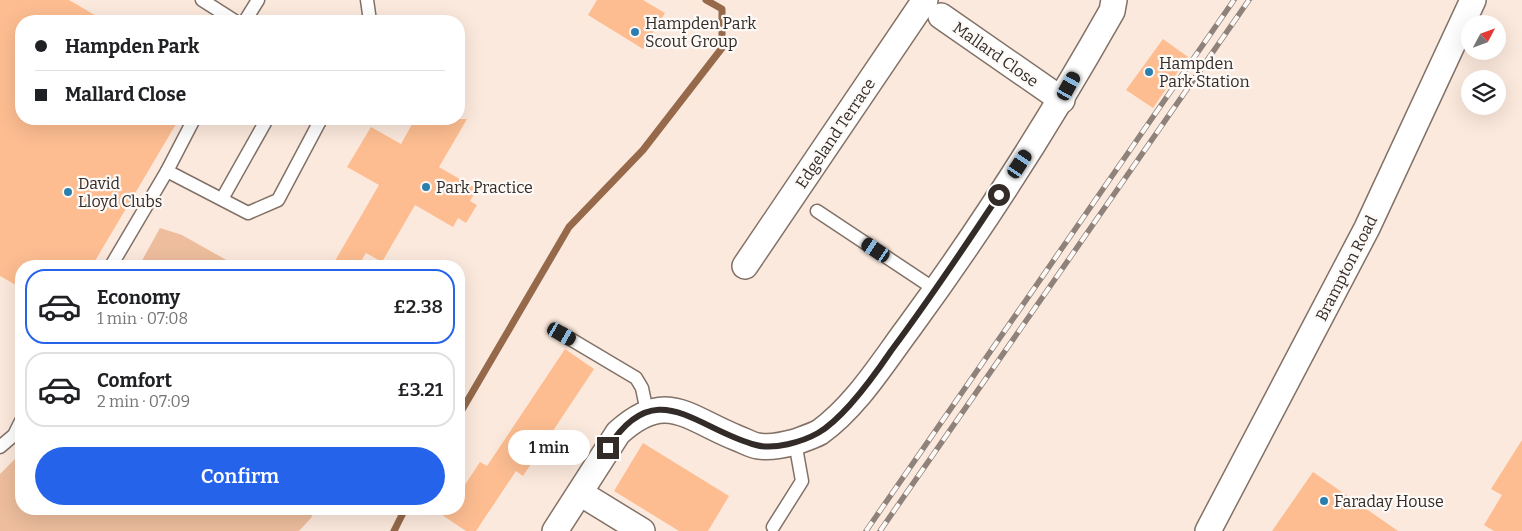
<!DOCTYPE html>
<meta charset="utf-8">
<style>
:root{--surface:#fff;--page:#f2f2f2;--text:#202124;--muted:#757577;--line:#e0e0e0;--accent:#2563eb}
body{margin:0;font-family:Bitter,serif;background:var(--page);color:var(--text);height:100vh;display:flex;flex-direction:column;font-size:19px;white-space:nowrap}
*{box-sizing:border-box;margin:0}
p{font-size:16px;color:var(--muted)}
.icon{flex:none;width:28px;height:28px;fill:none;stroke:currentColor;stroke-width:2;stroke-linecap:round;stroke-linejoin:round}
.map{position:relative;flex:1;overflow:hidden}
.drawer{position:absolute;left:15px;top:260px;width:450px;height:255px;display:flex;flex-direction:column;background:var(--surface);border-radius:20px;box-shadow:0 5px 20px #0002}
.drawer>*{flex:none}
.guide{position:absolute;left:15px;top:15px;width:450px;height:110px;border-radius:20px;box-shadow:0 5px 20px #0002;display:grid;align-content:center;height:110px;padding:0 20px;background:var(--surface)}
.needle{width:32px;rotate:49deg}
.controls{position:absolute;left:1461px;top:15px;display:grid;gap:10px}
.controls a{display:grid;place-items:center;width:45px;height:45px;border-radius:50%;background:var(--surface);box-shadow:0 5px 20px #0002;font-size:25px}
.end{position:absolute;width:22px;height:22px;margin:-11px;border:6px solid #322b27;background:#fff;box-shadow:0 0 0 2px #fff}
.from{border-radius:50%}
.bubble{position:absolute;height:35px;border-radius:18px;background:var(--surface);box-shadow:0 5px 20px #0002;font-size:16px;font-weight:600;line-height:35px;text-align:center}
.car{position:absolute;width:15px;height:30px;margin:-15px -8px;border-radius:6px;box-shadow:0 0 4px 1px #0007;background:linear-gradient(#222 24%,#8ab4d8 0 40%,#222 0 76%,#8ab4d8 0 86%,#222 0)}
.guide b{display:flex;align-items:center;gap:18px;height:48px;font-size:19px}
.guide b+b{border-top:1px solid var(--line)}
.guide i{width:12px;height:12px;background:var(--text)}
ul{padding:9px 0 0;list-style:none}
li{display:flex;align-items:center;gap:15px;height:75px;margin:0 10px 8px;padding:0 10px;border:2px solid var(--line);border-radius:20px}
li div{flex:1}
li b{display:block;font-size:19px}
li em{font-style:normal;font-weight:600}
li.active{border-color:var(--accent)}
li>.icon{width:45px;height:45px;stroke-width:1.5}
.cta{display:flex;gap:10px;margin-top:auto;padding:10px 20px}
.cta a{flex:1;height:58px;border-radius:30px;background:var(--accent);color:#fff;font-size:20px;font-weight:600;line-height:58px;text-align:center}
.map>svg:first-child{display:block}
.green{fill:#edbd9d}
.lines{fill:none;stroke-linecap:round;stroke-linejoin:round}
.stream{stroke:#95694a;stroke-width:7}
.building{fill:#fdbd91}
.service-casing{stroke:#827166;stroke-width:15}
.minor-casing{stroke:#827166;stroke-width:28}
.service{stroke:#fff;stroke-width:12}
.minor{stroke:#fff;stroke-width:25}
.rail-casing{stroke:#8f827a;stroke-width:5.5}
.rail{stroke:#fdf9f7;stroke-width:4;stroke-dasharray:11;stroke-linecap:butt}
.route{stroke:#322b27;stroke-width:6}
.poi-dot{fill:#2b7faf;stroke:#fdf9f7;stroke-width:2}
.labels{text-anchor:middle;stroke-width:4.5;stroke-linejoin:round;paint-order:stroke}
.poi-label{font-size:16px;fill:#322b27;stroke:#fdf9f7;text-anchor:start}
.street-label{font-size:16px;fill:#322b27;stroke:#fdf9f7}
</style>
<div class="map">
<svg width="1522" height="531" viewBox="0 0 1522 531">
<rect width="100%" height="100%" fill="#fce9dd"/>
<!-- green -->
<g class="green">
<polygon points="160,228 182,235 237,266 139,266"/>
<polygon points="21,453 21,509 315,509 311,518 299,531 0,531 0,474"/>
</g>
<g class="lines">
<!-- stream -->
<g class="stream">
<polyline points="459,415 569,227 643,150 722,48 722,9 706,0"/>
<polyline points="394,531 405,509"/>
</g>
</g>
<!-- building -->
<g class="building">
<polygon points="0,0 69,0 105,21 21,21 21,119 179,119 92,266 21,266 21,288 0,276"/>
<polygon points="597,0 643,0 665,13 643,49 588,15"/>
<polygon points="1163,39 1188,57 1153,108 1126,90"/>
<polygon points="415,119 467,119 439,167 477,189 470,201 477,205 466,223 458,218 453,227 415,205 382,262 366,253 358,266 332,266 379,185 347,167 371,127 401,144"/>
<polygon points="565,349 594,369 523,476 516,471 476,531 466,531 433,509 459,509 459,494 480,462 487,466"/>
<polygon points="1522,440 1522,531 1494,531 1484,525 1502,495 1491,489"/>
<polygon points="643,443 729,496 708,531 679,531 614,491"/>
<polygon points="1313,472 1398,531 1272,531"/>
</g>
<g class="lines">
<!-- service casing -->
<g class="service-casing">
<g id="service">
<polyline points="202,0 235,21"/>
<polyline points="367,0 370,21"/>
<polyline points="245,21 258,0"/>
<polyline points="167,171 248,213 278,200 321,119"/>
<polyline points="222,199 267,119"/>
<polyline points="817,211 936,290"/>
<polyline points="111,266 167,171 194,119"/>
<polyline points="562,334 636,378 642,388 647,412"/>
<polyline points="0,447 14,435 21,421"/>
<polyline points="773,527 802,481 795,442"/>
</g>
</g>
<!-- minor casing -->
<g class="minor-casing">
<g id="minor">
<polyline points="941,16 1062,100"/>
<polyline points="745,266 925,0"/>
<polyline points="580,493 642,531"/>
<path d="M555 531 618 433C666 389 687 418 737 438 743 440 751 445 758 446 770 448 784 445 795 442 803 439 813 436 820 432 857 405 883 362 910 326 984 225 1051 119 1112 11L1114 0"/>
<polyline points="1208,531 1367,228 1473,0"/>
</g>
</g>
<!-- service -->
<use href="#service" class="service"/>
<!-- minor -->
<use href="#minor" class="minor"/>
<!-- rail casing -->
<g class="rail-casing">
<g id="rail">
<polyline points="866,531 1234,0"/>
<polyline points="880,531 1249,0"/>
</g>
</g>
<!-- rail -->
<use href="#rail" class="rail"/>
</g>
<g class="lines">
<!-- route -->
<path class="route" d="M608 448C656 372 697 430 756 445 774 450 802 442 818 433 844 418 874 376 891 351 929 300 964 248 999 195"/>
</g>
<!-- markers -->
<g class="poi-dot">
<circle cx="635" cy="32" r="5"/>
<circle cx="1149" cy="72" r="5"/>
<circle cx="426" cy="187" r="5"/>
<circle cx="68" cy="192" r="5"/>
<circle cx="1324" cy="501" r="5"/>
</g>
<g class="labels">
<!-- poi labels -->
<g class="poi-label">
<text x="645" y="29">Hampden Park<tspan x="645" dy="18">Scout Group</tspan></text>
<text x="1159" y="69">Hampden<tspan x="1159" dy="18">Park Station</tspan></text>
<text x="78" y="189">David<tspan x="78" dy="18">Lloyd Clubs</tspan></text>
<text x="436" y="193">Park Practice</text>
<text x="1334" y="507">Faraday House</text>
</g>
<!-- street labels -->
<g class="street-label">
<text transform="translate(996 54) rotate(35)" y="6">Mallard Close</text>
<text transform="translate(835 133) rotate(-56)" y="6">Edgeland Terrace</text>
<text transform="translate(1346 268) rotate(-63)" y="6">Brampton Road</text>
</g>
</g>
</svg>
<div class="controls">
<a><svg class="needle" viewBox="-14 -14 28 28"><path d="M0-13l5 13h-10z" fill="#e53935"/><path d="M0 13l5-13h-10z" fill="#757577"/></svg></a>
<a><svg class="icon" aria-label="layers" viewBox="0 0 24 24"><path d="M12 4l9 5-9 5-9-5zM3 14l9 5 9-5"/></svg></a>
</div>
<i class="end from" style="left:999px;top:195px"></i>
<i class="end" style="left:608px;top:448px"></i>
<div class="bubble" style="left:508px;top:430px;width:82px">1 min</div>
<i class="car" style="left:1069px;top:86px;rotate:29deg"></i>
<i class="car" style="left:1020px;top:164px;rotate:33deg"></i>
<i class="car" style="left:876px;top:250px;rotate:304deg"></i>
<i class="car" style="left:562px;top:334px;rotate:120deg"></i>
<div class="guide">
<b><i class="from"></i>Hampden Park</b>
<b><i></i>Mallard Close</b>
</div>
<section class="drawer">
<ul>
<li class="active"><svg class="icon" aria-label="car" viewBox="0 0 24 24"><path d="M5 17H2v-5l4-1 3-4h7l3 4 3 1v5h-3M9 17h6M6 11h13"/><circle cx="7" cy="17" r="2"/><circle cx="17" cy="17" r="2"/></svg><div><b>Economy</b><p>1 min · 07:08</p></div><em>£2.38</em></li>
<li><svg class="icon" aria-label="car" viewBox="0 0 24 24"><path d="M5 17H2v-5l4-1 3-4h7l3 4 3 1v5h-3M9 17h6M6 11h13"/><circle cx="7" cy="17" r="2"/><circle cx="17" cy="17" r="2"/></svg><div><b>Comfort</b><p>2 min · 07:09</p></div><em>£3.21</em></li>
</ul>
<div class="cta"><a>Confirm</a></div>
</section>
</div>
